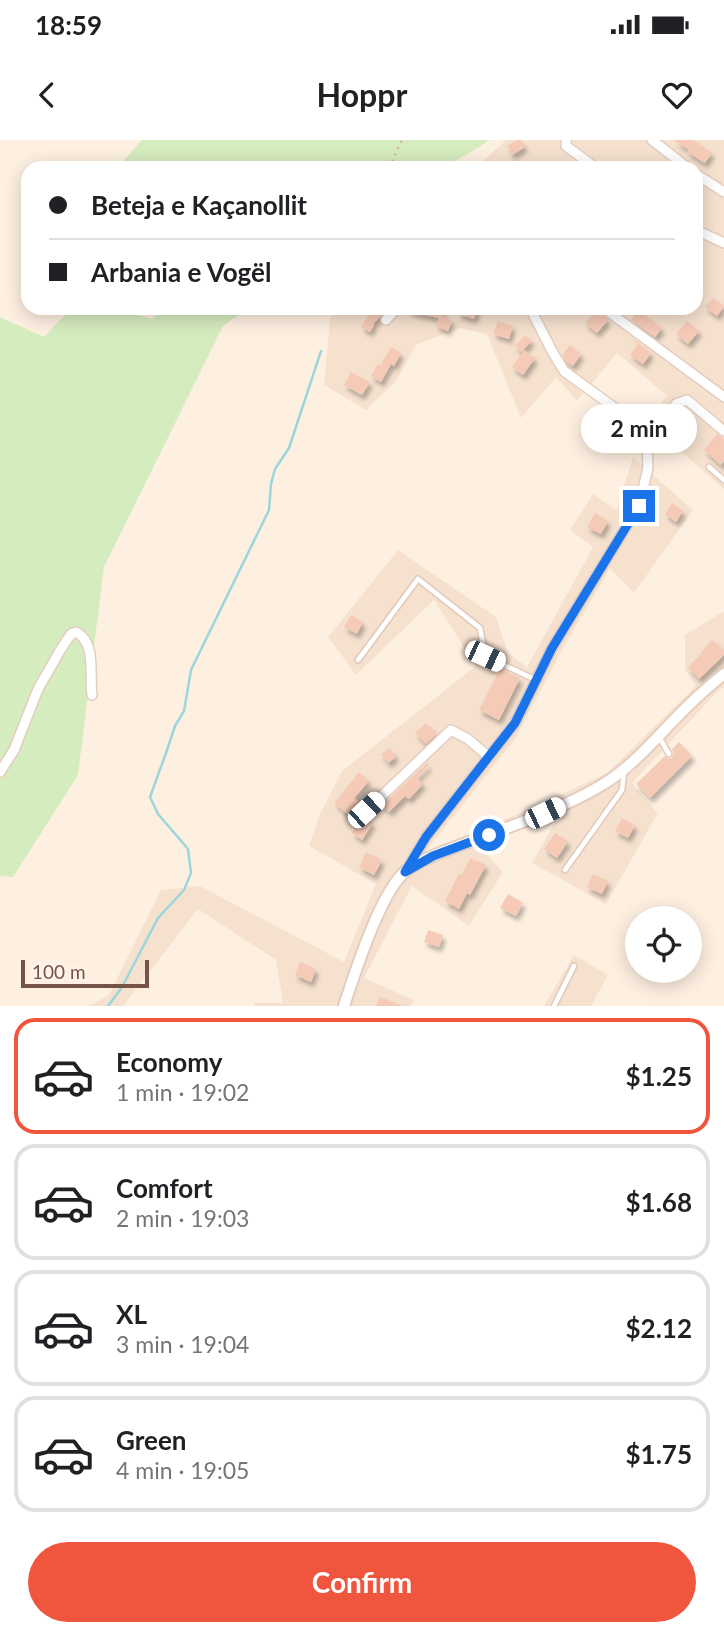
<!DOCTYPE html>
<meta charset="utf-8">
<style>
:root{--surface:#fff;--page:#f6f6f6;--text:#202124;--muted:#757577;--line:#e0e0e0;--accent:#f0563d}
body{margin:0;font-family:Lato,sans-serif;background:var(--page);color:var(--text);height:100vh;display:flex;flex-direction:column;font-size:26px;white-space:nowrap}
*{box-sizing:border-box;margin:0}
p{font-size:23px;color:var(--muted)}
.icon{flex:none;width:38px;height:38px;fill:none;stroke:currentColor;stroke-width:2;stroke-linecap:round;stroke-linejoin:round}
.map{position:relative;height:866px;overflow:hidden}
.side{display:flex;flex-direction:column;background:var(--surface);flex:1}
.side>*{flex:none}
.banner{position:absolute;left:21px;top:21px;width:682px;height:154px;border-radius:21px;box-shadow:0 4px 18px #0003;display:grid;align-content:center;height:154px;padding:0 28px;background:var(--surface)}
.controls{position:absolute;left:625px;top:766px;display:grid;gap:14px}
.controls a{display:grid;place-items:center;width:77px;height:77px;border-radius:50%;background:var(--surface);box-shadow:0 4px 18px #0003;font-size:35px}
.scale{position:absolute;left:21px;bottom:18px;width:128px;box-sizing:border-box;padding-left:7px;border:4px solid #765346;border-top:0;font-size:19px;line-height:24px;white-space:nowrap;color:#765346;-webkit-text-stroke:5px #fff4e8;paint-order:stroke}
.end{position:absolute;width:32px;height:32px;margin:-16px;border:9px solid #1a73e8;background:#fff;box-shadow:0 0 0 4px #fff}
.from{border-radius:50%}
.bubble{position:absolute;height:49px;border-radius:24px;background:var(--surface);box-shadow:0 4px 18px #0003;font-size:23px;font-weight:700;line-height:49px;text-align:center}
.car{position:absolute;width:21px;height:42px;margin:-21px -10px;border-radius:9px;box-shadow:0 0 5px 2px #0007;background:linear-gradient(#fff 24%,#345 0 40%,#fff 0 76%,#345 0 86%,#fff 0)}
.banner b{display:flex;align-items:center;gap:24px;height:66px;font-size:26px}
.banner b+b{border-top:2px solid var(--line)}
.banner i{width:18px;height:18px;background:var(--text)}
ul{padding:12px 0 0;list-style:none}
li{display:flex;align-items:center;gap:21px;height:116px;margin:0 14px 10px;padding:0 14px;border:4px solid var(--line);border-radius:21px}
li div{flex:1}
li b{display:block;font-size:26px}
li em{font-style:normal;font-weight:700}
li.current{border-color:var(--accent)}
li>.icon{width:63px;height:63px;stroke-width:1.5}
.button{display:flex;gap:14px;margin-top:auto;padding:14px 28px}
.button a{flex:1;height:80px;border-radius:42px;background:var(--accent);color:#fff;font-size:28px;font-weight:700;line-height:80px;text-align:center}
.status{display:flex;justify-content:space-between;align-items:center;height:49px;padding:0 35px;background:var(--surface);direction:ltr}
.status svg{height:19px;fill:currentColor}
header{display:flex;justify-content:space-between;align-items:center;height:91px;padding:0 28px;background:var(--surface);font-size:32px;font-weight:700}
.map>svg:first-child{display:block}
.residential{fill:#f6e1cf}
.green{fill:#d5ecbe}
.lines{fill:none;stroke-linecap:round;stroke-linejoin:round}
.stream{stroke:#9ad6db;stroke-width:2.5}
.building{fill:#f5cab7;filter:url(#shadow)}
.service-casing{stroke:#e4cdbf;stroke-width:8}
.minor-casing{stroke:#e4cdbf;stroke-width:12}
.tertiary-casing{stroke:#e4cdbf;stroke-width:14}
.path{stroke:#d9ad9a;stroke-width:2;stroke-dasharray:2 5;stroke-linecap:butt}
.service{stroke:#fff;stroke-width:4.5}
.minor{stroke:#fff;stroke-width:9}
.tertiary{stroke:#fff;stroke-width:10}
.route{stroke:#1a73e8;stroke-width:9}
</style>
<div class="status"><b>18:59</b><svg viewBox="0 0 49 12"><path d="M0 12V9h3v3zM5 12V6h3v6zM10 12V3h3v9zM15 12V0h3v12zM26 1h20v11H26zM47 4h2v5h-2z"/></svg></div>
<header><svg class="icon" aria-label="back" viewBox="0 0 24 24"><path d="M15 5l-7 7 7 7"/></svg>Hoppr<svg class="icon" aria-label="heart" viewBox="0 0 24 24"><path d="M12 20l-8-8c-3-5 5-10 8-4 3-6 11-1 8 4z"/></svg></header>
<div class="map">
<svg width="724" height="866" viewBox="0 0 724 866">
<defs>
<filter id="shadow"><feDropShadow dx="3" dy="5" stdDeviation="2" flood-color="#0004"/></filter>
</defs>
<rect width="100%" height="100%" fill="#fef0e1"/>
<!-- residential -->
<g class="residential">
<polygon points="506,0 724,0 724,349 667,299 650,278 667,256 617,213 577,261 556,237 521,278 487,194 460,188 416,205 396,241 366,270 324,245 330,180 335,168 696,168 696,28 475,28"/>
<polygon points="633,317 693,370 634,453 610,428 563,508 515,599 425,712 534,667 607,633 696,546 685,529 685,495 724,471 724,547 717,552 632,643 658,673 606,764 532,723 559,675 474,701 503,732 469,786 412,746 364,838 414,860 411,866 254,866 254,863 283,863 276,820 198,769 123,866 89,866 109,855 161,750 200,746 344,822 376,744 309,706 320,674 342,631 476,526 434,460 356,535 328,497 398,410 496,477 508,513 527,527 593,407 570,390 593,354 616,370"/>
<polygon points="574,815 608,835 591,866 544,866"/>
</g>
<!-- green -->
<g class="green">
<path d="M142 0H489C476 10 449 26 433 28 417 30 399 27 382 25L380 28H117Z"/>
<polygon points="72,168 108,168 153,179 160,168 247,168 223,186 104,427 78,635 13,737 0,736 0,177 44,197"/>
</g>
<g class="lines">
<!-- stream -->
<polyline class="stream" points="108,866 122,847 158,778 184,750 191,733 188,709 158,674 150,657 166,613 175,586 184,571 191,530 269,370 271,344 275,329 289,308 321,211"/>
</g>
<!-- building -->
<g class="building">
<polygon points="517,0 521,0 525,7 512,15 507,6"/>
<polygon points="674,0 693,0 712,13 705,23 687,12 689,10"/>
<polygon points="713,158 724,166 717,176 705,167"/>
<polygon points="373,168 388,168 373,184 374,185 370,192 361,187"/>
<polygon points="408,168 444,168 442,175 452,180 448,191 436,186 439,178 408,171"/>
<polygon points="460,168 478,168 474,179 458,174"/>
<polygon points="597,169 608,180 597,193 585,183"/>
<polygon points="638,170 662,188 655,197 631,180"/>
<polygon points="498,181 513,186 509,199 493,194"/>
<polygon points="687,181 699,191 688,204 676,194"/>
<polygon points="525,195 532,201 521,212 515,206"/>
<polygon points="628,195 651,213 643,224 630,215 638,204"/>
<polygon points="570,205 581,214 573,226 566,221 562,215"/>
<polygon points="391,207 401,213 394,226 391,224 381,242 371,236 378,224 380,226"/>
<polygon points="524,210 535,218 523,235 512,227"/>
<polygon points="351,232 370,242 362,255 344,245"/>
<polygon points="717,294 724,299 724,321 721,325 704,310"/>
<polygon points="672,363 683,371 676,382 665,374"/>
<polygon points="595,373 608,381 601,394 587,387"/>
<polygon points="351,475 363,482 357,494 344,487"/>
<polygon points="712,500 724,510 724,515 699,539 688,527 702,513 701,512"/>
<polygon points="500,529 520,538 499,580 479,570"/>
<polygon points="426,583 437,594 426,604 415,593"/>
<polygon points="679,602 692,616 650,658 636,644 665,616 668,619 672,618 674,613 672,609"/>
<polygon points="390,608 396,617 388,623 381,614"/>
<polygon points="427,623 429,625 417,638 423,644 409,659 405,656 389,672 382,665"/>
<polygon points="359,632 369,641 354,658 363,665 357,672 373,683 362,700 352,693 358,683 334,663"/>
<polygon points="622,678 635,685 628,698 615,691"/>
<polygon points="555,693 568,701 557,718 544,709"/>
<polygon points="366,712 382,720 374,735 359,727"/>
<polygon points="470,718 486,725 470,755 467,753 459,769 445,761 459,734 462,735"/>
<polygon points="593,734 608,741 602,754 587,747"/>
<polygon points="508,754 523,763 516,776 500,768"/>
<polygon points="428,790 443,795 439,807 424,802"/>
<polygon points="300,822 316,829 311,842 295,835"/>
<polygon points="380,857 403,866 376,866"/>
</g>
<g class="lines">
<!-- service casing -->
<g class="service-casing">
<g id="service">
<polyline points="709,327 724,340"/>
<polyline points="358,520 418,439 480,488 485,516 536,540"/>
<polyline points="659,597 669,614"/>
<polyline points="565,730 622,650 624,631"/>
<polyline points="554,866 574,826"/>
</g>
</g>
<!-- minor casing -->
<g class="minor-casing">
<g id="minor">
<polyline points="566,0 566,6 596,28"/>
<polyline points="652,0 688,28"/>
<polyline points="696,34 724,52"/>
<polyline points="696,90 724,103"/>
<polyline points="609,172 724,257"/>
<polyline points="386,180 397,168"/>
<polyline points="647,303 662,288 676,264 687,260 724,291"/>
<path d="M0 632 14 610 38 549 61 509 71 494 76 492C97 503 89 535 92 555"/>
<polyline points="367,670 451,590 468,599 489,617"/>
<polyline points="406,731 426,697 515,583 552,508 639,366 648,328 647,303 623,274 564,231 552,211 530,168"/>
</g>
</g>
<!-- tertiary casing -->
<g class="tertiary-casing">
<path id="tertiary" d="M344 866C354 835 381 750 406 731 425 717 448 710 469 702 512 686 562 669 602 645 637 624 662 590 692 562 702 552 713 543 724 534"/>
</g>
<!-- path -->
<polyline class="path" points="389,28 402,0"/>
<!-- service -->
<use href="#service" class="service"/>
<!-- minor -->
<use href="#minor" class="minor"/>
<!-- tertiary -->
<use href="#tertiary" class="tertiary"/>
</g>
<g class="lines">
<!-- route -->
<polyline class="route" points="489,695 433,716 405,732 426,697 515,583 552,508 639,366"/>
</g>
</svg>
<div class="controls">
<a><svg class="icon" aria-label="locate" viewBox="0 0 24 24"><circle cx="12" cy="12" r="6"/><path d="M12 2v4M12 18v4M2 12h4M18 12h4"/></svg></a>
</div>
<div class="scale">100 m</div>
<i class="end from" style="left:489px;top:695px"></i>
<i class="end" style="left:639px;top:366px"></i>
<div class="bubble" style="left:581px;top:264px;width:116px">2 min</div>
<i class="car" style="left:485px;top:516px;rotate:115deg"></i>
<i class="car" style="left:366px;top:670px;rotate:47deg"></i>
<i class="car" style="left:545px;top:673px;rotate:64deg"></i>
<div class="banner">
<b><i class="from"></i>Beteja e Kaçanollit</b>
<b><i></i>Arbania e Vogël</b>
</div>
</div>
<section class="side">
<ul>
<li class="current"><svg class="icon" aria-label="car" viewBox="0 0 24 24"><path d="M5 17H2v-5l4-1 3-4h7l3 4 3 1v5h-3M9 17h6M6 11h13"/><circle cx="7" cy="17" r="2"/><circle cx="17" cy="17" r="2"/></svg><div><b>Economy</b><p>1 min · 19:02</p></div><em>$1.25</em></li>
<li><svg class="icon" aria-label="car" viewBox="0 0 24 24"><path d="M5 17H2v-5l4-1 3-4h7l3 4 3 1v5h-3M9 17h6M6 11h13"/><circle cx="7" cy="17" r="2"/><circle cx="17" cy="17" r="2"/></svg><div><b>Comfort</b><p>2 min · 19:03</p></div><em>$1.68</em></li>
<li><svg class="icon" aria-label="car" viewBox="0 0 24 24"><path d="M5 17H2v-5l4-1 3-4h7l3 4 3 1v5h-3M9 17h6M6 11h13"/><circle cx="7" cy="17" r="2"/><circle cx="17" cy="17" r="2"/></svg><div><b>XL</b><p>3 min · 19:04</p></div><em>$2.12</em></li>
<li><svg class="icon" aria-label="car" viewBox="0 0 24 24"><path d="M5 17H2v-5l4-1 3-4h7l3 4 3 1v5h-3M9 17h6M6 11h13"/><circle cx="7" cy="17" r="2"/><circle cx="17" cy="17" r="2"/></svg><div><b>Green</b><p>4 min · 19:05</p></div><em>$1.75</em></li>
</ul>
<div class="button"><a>Confirm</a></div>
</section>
